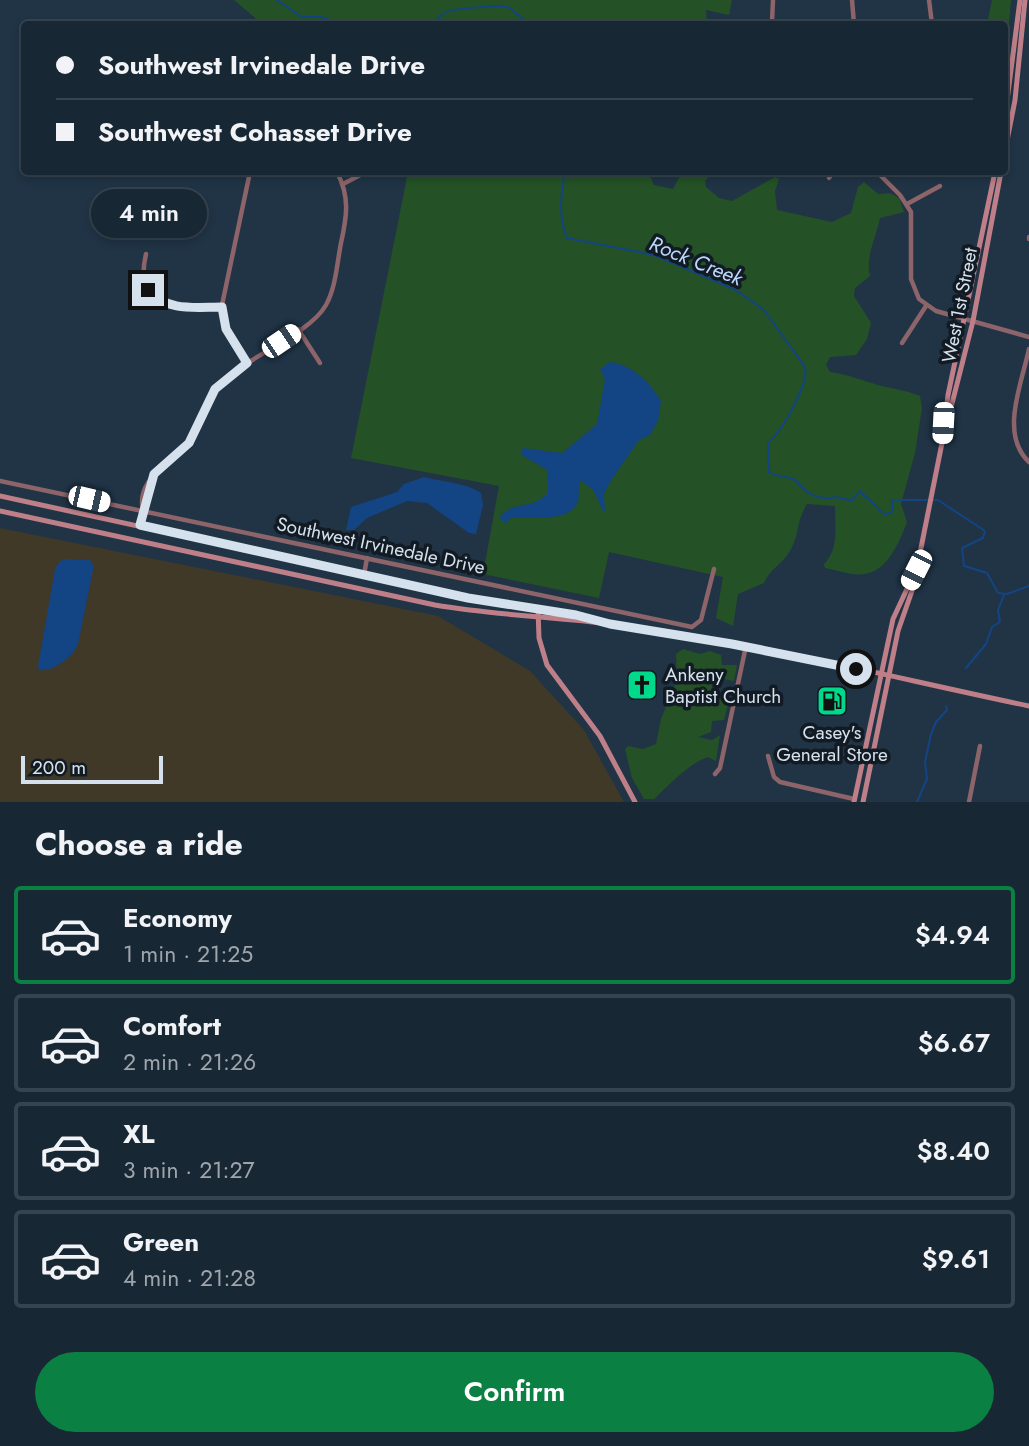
<!DOCTYPE html>
<meta charset="utf-8">
<style>
:root{--surface:#182734;--page:#212f3c;--text:#f1f3f6;--muted:#9fa5ac;--line:#36444f;--accent:#0b8043}
body{margin:0;font-family:Jost,sans-serif;background:var(--page);color:var(--text);height:100vh;display:flex;flex-direction:column;font-size:26px;white-space:nowrap}
*{box-sizing:border-box;margin:0}
p{font-size:23px;color:var(--muted)}
.icon{flex:none;width:38px;height:38px;fill:none;stroke:currentColor;stroke-width:2;stroke-linecap:round;stroke-linejoin:round}
.map{position:relative;height:802px;overflow:hidden}
.details{display:flex;flex-direction:column;background:var(--surface);flex:1}
.details>*{flex:none}
.banner{position:absolute;left:21px;top:21px;width:987px;height:154px;border-radius:7px;box-shadow:0 4px 10px #0003,0 0 0 2px var(--line);display:grid;align-content:center;height:154px;padding:0 35px;background:var(--surface)}
.scale{position:absolute;left:21px;bottom:18px;width:142px;box-sizing:border-box;padding-left:7px;border:4px solid #d5e1ec;border-top:0;font-size:19px;line-height:24px;white-space:nowrap;color:#d5e1ec;-webkit-text-stroke:5px #121b23;paint-order:stroke}
.end{position:absolute;width:32px;height:32px;margin:-16px;border:9px solid #d5e1ec;background:#111;box-shadow:0 0 0 4px #111}
.from{border-radius:50%}
.bubble{position:absolute;height:49px;border-radius:24px;background:var(--surface);box-shadow:0 4px 10px #0003,0 0 0 2px var(--line);font-size:23px;font-weight:600;line-height:49px;text-align:center}
.car{position:absolute;width:21px;height:42px;margin:-21px -10px;border-radius:9px;box-shadow:0 0 5px 2px #0007;background:linear-gradient(#fff 24%,#345 0 40%,#fff 0 76%,#345 0 86%,#fff 0)}
.banner b{display:flex;align-items:center;gap:24px;height:66px;font-size:26px}
.banner b+b{border-top:2px solid var(--line)}
.banner i{width:18px;height:18px;background:var(--text)}
ul{padding:0;list-style:none}
li{display:flex;align-items:center;gap:21px;height:98px;margin:0 14px 10px;padding:0 21px;border:4px solid var(--line);border-radius:7px}
li div{flex:1}
li b{display:block;font-size:26px}
li em{font-style:normal;font-weight:600}
li.selected{border-color:var(--accent)}
li>.icon{width:63px;height:63px;stroke-width:1.5}
h2{padding:0 35px;font-size:32px;line-height:84px}
.cta{display:flex;gap:14px;margin-top:auto;padding:14px 35px}
.cta a{flex:1;height:80px;border-radius:42px;background:var(--accent);color:#fff;font-size:28px;font-weight:600;line-height:80px;text-align:center}
.map>svg:first-child{display:block}
.industrial{fill:#403928}
.green{fill:#245226}
.water{fill:#134483}
.lines{fill:none;stroke-linecap:round;stroke-linejoin:round}
.stream{stroke:#134483;stroke-width:2}
.street{stroke:#8d6469;stroke-width:4.5}
.secondary{stroke:#bf7f88;stroke-width:5}
.route{stroke:#d5e1ec;stroke-width:9}
.labels{text-anchor:middle;stroke-width:7;stroke-linejoin:round;paint-order:stroke}
.street-label{font-size:19px;fill:#d5e1ec;stroke:#121b23}
.poi-label{font-size:19px;fill:#d5e1ec;stroke:#121b23;text-anchor:start}
.water-label{font-size:21px;font-style:italic;fill:#bcd7fc;stroke:#121b23}
</style>
<div class="map">
<svg width="1029" height="802" viewBox="0 0 1029 802">
<rect width="100%" height="100%" fill="#203446"/>
<!-- industrial -->
<polygon class="industrial" points="0,528 438,616 530,671 584,730 624,802 0,802"/>
<!-- green -->
<g class="green">
<polygon points="234,0 732,0 729,15 706,10 707,24 262,24"/>
<polygon points="992,0 1011,0 1005,67 1004,24 987,24"/>
<path d="M408 172H648L654 185 673 189 682 172H713L705 181 706 187 719 198 732 201 775 177 779 179 775 191 777 210 832 222 851 213 858 187 864 182 878 194 890 193 899 198 904 212 880 218C876 237 865 258 870 276L855 288 854 296 871 323 867 339 856 355 830 357 826 365 830 372C847 374 861 380 878 385 893 389 906 390 920 396L922 408 915 453 901 504 907 522C900 541 887 572 864 574 852 576 837 570 825 568L824 564C839 550 835 525 835 506L807 504C796 522 800 531 792 547 785 563 771 567 764 583L738 594 733 626 716 618 723 577 609 552 599 598 483 574 499 486 351 458Z"/>
<path d="M683 649 700 654 710 651 721 655 722 665H737L734 681 719 678 712 686 711 698 729 701 724 720 712 721 711 732 698 737 712 740 720 735 716 761 708 757C689 763 668 786 654 799H644L632 778 625 749 628 746 643 749 656 744 661 719 677 680 676 654Z"/>
</g>
<!-- water -->
<g class="water">
<path d="M610 362C631 364 651 383 661 401L658 421 650 435 639 440 610 482 604 494 605 511H603L594 491 581 480C577 487 580 495 578 501 570 525 528 515 510 518L507 523 502 521 500 517C512 500 531 511 548 493L547 470 520 454 523 448 562 453 597 424 605 379 600 369Z"/>
<path d="M424 477C440 481 470 484 481 493L483 505 476 534 469 533 427 503 407 501 367 518 354 530H346L351 507 397 492 404 484Z"/>
<path d="M67 559 89 560 94 565 78 644C73 657 53 672 39 670L38 666 55 569 60 561Z"/>
</g>
<g class="lines">
<!-- stream -->
<g class="stream">
<polyline points="277,0 302,17 320,17 342,24"/>
<polyline points="391,24 412,24"/>
<path d="M433 24C437 21 439 16 444 13 449 9 504 4 508 7 515 11 522 19 529 24"/>
<path d="M565 172C561 192 558 218 567 238L654 255 736 290 764 310 805 367C809 384 782 431 768 443L769 472C779 478 790 475 796 481 804 488 806 494 818 497 832 501 833 493 851 501L860 491 885 515 893 511 892 500H938L985 531 983 538 962 548 964 566 987 573 998 593 1007 594 1029 586"/>
<polyline points="966,668 986,644 992,627 1000,622 998,610 1004,595"/>
<polyline points="917,802 927,779 925,762 931,734 936,722 947,710 946,706"/>
</g>
<!-- street -->
<g class="street">
<polyline points="852,0 854,24"/>
<polyline points="929,0 932,24"/>
<polyline points="772,22 773,0"/>
<polyline points="877,172 900,195 911,212 911,279 919,299 936,311 1029,337"/>
<polyline points="829,178 833,172"/>
<polyline points="343,184 366,172"/>
<polyline points="907,204 940,186"/>
<polyline points="1029,237 1029,239"/>
<path d="M146 254C132 313 181 307 222 307"/>
<polyline points="298,329 320,363"/>
<polyline points="902,343 926,306"/>
<path d="M1029 349C1022 383 999 434 1029 462"/>
<polyline points="247,363 226,329 222,305 250,172"/>
<polyline points="0,481 692,627 701,620 714,569"/>
<path d="M143 511C136 480 166 467 184 449 201 431 202 403 220 384 246 357 309 335 326 305 336 287 337 263 341 243 347 216 350 197 337 172"/>
<polyline points="140,525 154,475"/>
<polyline points="364,575 367,558"/>
<polyline points="768,756 774,777 780,782 854,799"/>
<polyline points="715,774 720,768 746,646"/>
<polyline points="969,802 980,746"/>
</g>
<!-- secondary -->
<g class="secondary">
<polyline points="1004,124 1020,0"/>
<polyline points="1004,156 1015,100 1025,0"/>
<polyline points="943,436 948,395 995,172"/>
<polyline points="0,496 468,598 603,622"/>
<path d="M0 511 435 605C494 615 552 617 610 624 751 641 890 677 1029 706"/>
<polyline points="538,609 539,638 547,665 600,736 635,802"/>
<polyline points="854,802 893,619 913,576"/>
<polyline points="863,802 898,631 913,588 942,443 973,321 1001,172"/>
</g>
</g>
<g class="lines">
<!-- route -->
<path class="route" d="M148 290C167 312 196 307 222 307L226 329 247 363 215 389 189 443 154 474 140 525 468 598 576 615 610 624 732 644 856 669"/>
</g>
<!-- icons -->
<defs>
<g id="church-square" transform="scale(1.575)"><rect x="-9" y="-9" width="18" height="18" rx="4" fill="#00d98c" stroke="#121b23"/><path d="M-1.2-6h2.4v3.5h3.3v2.4h-3.3V6h-2.4V-.1h-3.3v-2.4h3.3Z" fill="#111"/></g>
<g id="fuel-square" transform="scale(1.575)"><rect x="-9" y="-9" width="18" height="18" rx="4" fill="#00d98c" stroke="#121b23"/><path d="M-5.5-6h7V0h2V4h1.3V-2.5L3-4.5l.8-.8L6-3V5H2.5V1h-1V6h-7ZM-4.2-4.7v3.2H.2V-4.7Z" fill="#111"/></g>
</defs>
<g fill-rule="evenodd">
<use href="#church-square" x="642" y="685"/>
<use href="#fuel-square" x="832" y="701"/>
</g>
<g class="labels">
<!-- street labels -->
<g class="street-label">
<text transform="translate(959 305) rotate(-79)" y="7">West 1st Street</text>
<text transform="translate(381 545) rotate(12)" y="7">Southwest Irvinedale Drive</text>
</g>
<!-- poi labels -->
<g class="poi-label">
<text x="665" y="681">Ankeny<tspan x="665" dy="22">Baptist Church</tspan></text>
<text x="832" y="739" text-anchor="middle">Casey's<tspan x="832" dy="22">General Store</tspan></text>
</g>
<!-- water labels -->
<g class="water-label">
<text transform="translate(696 261) rotate(22)" y="7">Rock Creek</text>
</g>
</g>
</svg>
<div class="scale">200 m</div>
<i class="end from" style="left:856px;top:669px"></i>
<i class="end" style="left:148px;top:290px"></i>
<div class="bubble" style="left:91px;top:189px;width:116px">4 min</div>
<i class="car" style="left:281px;top:341px;rotate:56deg"></i>
<i class="car" style="left:943px;top:423px;rotate:183deg"></i>
<i class="car" style="left:89px;top:499px;rotate:103deg"></i>
<i class="car" style="left:916px;top:570px;rotate:207deg"></i>
<div class="banner">
<b><i class="from"></i>Southwest Irvinedale Drive</b>
<b><i></i>Southwest Cohasset Drive</b>
</div>
</div>
<section class="details">
<h2>Choose a ride</h2>
<ul>
<li class="selected"><svg class="icon" aria-label="car" viewBox="0 0 24 24"><path d="M5 17H2v-5l4-1 3-4h7l3 4 3 1v5h-3M9 17h6M6 11h13"/><circle cx="7" cy="17" r="2"/><circle cx="17" cy="17" r="2"/></svg><div><b>Economy</b><p>1 min · 21:25</p></div><em>$4.94</em></li>
<li><svg class="icon" aria-label="car" viewBox="0 0 24 24"><path d="M5 17H2v-5l4-1 3-4h7l3 4 3 1v5h-3M9 17h6M6 11h13"/><circle cx="7" cy="17" r="2"/><circle cx="17" cy="17" r="2"/></svg><div><b>Comfort</b><p>2 min · 21:26</p></div><em>$6.67</em></li>
<li><svg class="icon" aria-label="car" viewBox="0 0 24 24"><path d="M5 17H2v-5l4-1 3-4h7l3 4 3 1v5h-3M9 17h6M6 11h13"/><circle cx="7" cy="17" r="2"/><circle cx="17" cy="17" r="2"/></svg><div><b>XL</b><p>3 min · 21:27</p></div><em>$8.40</em></li>
<li><svg class="icon" aria-label="car" viewBox="0 0 24 24"><path d="M5 17H2v-5l4-1 3-4h7l3 4 3 1v5h-3M9 17h6M6 11h13"/><circle cx="7" cy="17" r="2"/><circle cx="17" cy="17" r="2"/></svg><div><b>Green</b><p>4 min · 21:28</p></div><em>$9.61</em></li>
</ul>
<div class="cta"><a>Confirm</a></div>
</section>
